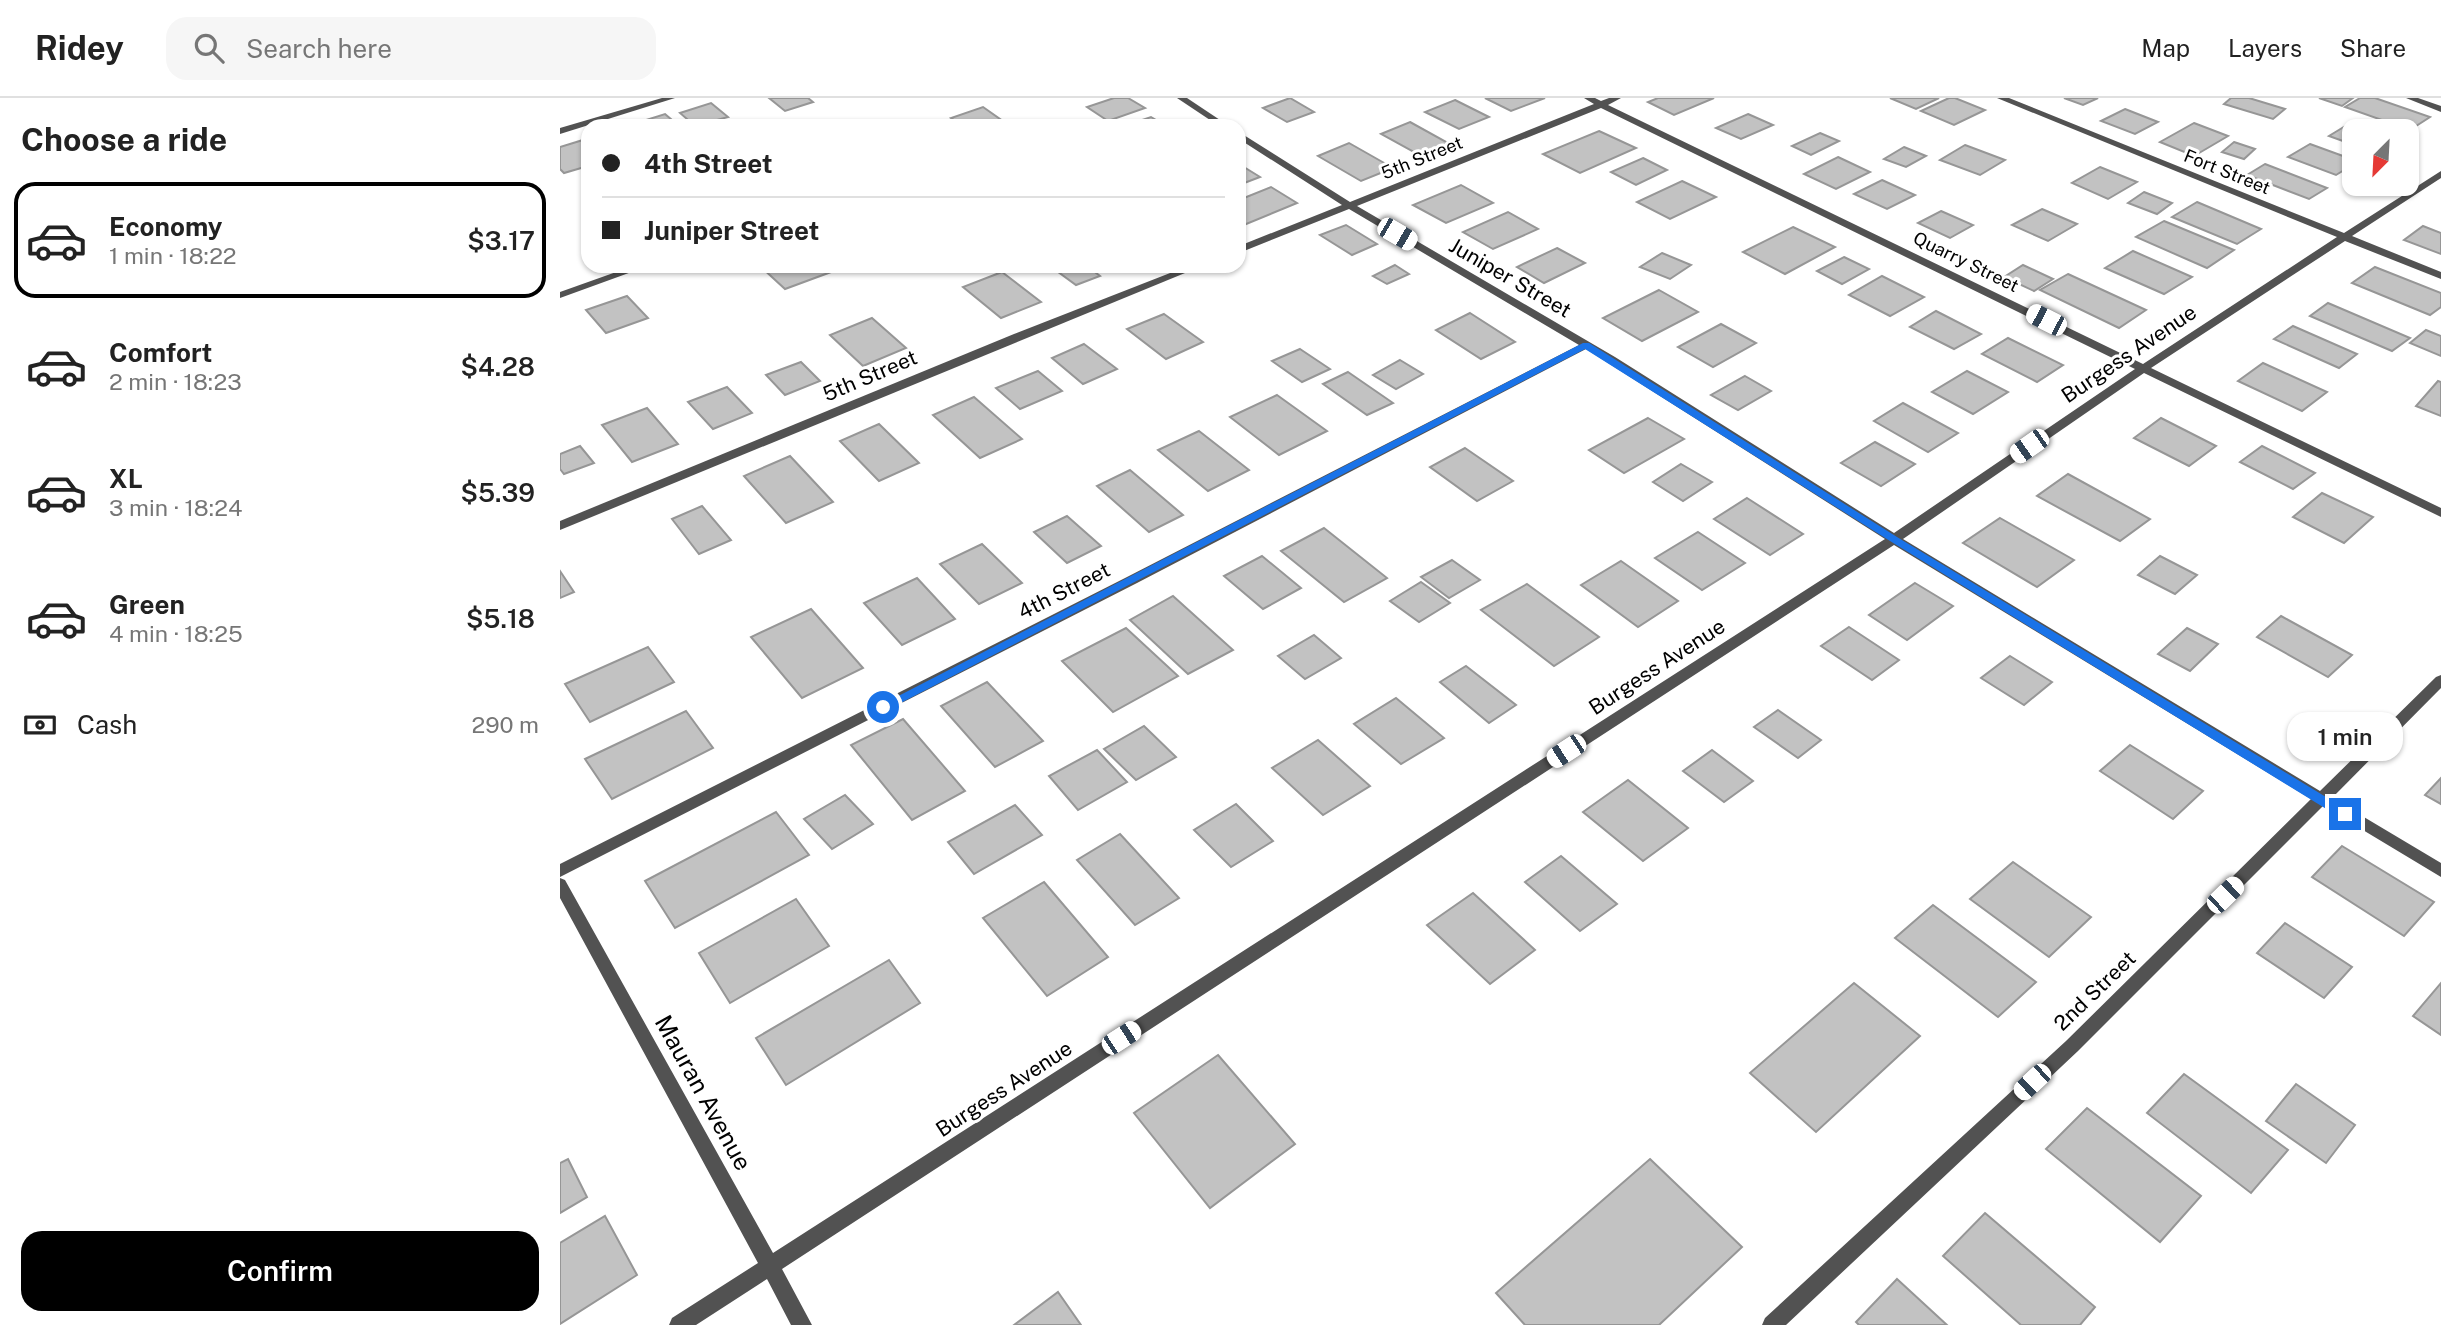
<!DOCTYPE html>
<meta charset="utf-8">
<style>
:root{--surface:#fff;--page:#f6f6f6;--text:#222;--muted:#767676;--line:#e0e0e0;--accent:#000}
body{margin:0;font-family:"Public Sans",sans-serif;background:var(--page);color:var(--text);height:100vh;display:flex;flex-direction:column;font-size:26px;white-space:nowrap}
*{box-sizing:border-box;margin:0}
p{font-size:23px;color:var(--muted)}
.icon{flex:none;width:38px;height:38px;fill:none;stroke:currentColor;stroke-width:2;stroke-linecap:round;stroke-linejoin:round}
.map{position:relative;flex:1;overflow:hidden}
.details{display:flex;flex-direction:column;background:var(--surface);width:560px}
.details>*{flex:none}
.top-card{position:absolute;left:21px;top:21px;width:665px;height:154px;border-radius:21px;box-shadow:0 2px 5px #0004;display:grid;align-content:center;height:154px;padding:0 21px;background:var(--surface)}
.needle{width:46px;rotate:204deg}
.controls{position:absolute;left:1782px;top:21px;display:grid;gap:14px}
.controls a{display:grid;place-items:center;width:77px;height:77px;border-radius:14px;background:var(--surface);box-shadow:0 2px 5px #0004;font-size:35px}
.end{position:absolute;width:32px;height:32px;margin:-16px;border:9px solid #1a73e8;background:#fff;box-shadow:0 0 0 4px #fff}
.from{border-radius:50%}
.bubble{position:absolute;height:49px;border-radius:21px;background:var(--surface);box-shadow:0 2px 5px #0004;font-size:23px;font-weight:600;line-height:49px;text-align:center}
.car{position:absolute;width:21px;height:42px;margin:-21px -10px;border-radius:9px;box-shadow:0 0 5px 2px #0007;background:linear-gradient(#fff 24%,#345 0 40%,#fff 0 76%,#345 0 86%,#fff 0)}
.top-card b{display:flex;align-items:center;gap:24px;height:66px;font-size:26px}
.top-card b+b{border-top:2px solid var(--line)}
.top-card i{width:18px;height:18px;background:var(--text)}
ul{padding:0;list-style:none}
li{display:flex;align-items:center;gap:21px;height:116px;margin:0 14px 10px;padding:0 7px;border:4px solid transparent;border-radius:21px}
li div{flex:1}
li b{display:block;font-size:26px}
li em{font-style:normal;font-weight:600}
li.active{border-color:var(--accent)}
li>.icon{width:63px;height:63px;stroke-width:1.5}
h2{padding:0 21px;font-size:32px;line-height:84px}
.pay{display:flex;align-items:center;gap:18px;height:77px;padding:0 21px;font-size:26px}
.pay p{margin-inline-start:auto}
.button{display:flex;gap:14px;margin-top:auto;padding:14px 21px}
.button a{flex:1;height:80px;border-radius:21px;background:var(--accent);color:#fff;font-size:28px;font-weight:600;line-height:80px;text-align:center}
header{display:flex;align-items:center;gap:42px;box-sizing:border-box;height:98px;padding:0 35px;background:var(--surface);border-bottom:2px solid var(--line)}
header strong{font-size:33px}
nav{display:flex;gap:38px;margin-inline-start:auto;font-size:24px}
.search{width:490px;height:63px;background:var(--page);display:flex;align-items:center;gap:18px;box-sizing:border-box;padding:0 24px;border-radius:21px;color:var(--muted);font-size:26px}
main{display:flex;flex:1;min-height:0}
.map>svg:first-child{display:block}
.building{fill:#c2c2c2;stroke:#969696;stroke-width:2}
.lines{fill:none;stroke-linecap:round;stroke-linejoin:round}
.minor{fill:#525252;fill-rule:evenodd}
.route{fill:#1a73e8}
.labels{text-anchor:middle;stroke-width:6;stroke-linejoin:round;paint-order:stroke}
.far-street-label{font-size:18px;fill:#000;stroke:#fff}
.street-label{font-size:21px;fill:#000;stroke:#fff}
.near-street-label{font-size:24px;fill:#000;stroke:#fff}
</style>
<header>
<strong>Ridey</strong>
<div class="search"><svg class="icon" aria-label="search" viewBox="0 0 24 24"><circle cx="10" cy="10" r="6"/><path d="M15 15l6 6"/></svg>Search here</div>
<nav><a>Map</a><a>Layers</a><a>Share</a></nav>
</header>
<main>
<section class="details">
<h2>Choose a ride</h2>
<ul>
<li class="active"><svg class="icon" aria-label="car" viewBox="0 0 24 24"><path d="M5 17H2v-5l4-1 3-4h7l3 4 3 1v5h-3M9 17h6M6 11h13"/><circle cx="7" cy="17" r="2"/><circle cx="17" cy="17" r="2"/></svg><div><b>Economy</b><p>1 min · 18:22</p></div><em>$3.17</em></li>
<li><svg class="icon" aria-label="car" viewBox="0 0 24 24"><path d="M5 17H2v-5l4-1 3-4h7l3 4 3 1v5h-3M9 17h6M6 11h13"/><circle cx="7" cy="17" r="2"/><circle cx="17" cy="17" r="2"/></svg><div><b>Comfort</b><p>2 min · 18:23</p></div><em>$4.28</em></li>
<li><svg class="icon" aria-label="car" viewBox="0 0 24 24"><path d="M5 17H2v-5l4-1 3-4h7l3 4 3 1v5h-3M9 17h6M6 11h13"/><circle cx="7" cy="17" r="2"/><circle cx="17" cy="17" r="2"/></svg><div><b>XL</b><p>3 min · 18:24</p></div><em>$5.39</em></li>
<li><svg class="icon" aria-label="car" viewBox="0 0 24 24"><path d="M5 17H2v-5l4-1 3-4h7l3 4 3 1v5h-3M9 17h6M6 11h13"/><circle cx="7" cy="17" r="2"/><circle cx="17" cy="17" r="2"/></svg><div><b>Green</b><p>4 min · 18:25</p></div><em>$5.18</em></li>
</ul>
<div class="pay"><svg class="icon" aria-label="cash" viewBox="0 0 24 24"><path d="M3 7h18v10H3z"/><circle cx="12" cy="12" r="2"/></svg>Cash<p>290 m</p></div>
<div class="button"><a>Confirm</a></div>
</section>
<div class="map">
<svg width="1881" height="1227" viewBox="0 0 1881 1227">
<rect width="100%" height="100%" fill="#fff"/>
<!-- building -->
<g class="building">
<polygon points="209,0 248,0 253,4 225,13"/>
<polygon points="554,0 568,0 585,10 548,23 527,9"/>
<polygon points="730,0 754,14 727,24 703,10"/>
<polygon points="925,0 985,0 951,13"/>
<polygon points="1098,0 1154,0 1114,17 1088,4"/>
<polygon points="1330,0 1379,0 1356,11"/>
<polygon points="1389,0 1395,0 1425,12 1394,27 1361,13"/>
<polygon points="1504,0 1538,0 1523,7"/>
<polygon points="1671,0 1689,0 1725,11 1713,21 1664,6"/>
<polygon points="1759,0 1793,0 1782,8"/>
<polygon points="1800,0 1815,0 1870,19 1850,32 1785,9"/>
<polygon points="895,2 929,19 899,31 865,14"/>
<polygon points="151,5 168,19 135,28 120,15"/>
<polygon points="423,9 447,26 402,28 391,20"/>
<polygon points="1565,11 1598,24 1575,36 1541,23"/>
<polygon points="105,16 119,28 67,28"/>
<polygon points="1188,16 1213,27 1181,41 1156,30"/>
<polygon points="591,19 606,28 564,28"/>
<polygon points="850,24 890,46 861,58 821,36"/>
<polygon points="1634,25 1668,38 1634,58 1600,44"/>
<polygon points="1787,27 1804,33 1794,33 1794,47 1769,38"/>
<polygon points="1039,33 1076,50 1020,75 983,56"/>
<polygon points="1260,35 1279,43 1251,57 1232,48"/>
<polygon points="23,42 28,47 28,68 4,75 0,71 0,49"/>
<polygon points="1674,44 1695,51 1684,61 1662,54"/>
<polygon points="789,45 833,70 801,83 758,58"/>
<polygon points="1750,46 1794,62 1794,66 1776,77 1728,59"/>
<polygon points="1405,47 1445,62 1420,77 1380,62"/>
<polygon points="1344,49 1366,58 1346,69 1324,61"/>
<polygon points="1278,59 1310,74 1276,91 1244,76"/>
<polygon points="1083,60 1107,72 1076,87 1051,74"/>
<polygon points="679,66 700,79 679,87"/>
<polygon points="1705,66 1767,90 1749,101 1687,77"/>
<polygon points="1540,69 1577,84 1548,101 1512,85"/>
<polygon points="1322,82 1355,97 1327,111 1294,96"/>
<polygon points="1122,83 1156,99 1110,121 1077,104"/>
<polygon points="901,87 933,105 886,125 853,107"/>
<polygon points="711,89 737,105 679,129 679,102"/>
<polygon points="1584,94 1612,105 1597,116 1568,105"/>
<polygon points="1637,104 1701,131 1677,146 1612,119"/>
<polygon points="1482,111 1517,126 1488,143 1452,127"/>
<polygon points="1381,113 1413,127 1390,140 1358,125"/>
<polygon points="948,114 978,131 933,151 903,134"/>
<polygon points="1604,123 1674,152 1647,170 1576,139"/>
<polygon points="786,127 817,146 792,157 760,137"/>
<polygon points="1863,128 1881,135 1881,156 1844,142"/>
<polygon points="1233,129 1275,149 1225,176 1183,154"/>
<polygon points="997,150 1025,165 984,185 957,169"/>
<polygon points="1573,153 1632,179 1604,196 1545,170"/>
<polygon points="1102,155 1131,167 1110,181 1080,169"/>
<polygon points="1284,159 1309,171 1282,186 1257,173"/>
<polygon points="835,167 849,176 827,186 813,178"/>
<polygon points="1463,167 1493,181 1474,193 1444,179"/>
<polygon points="200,168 265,168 271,174 225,191"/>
<polygon points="490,168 527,168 540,178 516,187"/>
<polygon points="1815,169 1881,195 1881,209 1870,217 1792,185"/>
<polygon points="442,174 481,204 441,220 403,189"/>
<polygon points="1508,176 1586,212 1559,230 1480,192"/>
<polygon points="1322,178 1364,199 1330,218 1289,197"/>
<polygon points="1099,192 1138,214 1082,243 1043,220"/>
<polygon points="67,198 88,220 46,235 26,212"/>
<polygon points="1768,205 1850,240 1832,253 1750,218"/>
<polygon points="1376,213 1421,236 1394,251 1350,229"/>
<polygon points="910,215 955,244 921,261 876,232"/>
<polygon points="604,216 643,244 606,261 567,231"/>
<polygon points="312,220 346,250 303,268 270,237"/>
<polygon points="1161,226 1196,245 1153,269 1118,249"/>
<polygon points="1733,228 1797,256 1779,270 1714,241"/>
<polygon points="1866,232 1881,238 1881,258 1850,245"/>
<polygon points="1448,240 1503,267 1477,284 1422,256"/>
<polygon points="524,246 557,271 523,286 492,260"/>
<polygon points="740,251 770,271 742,284 712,263"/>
<polygon points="840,262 863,276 836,291 813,277"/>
<polygon points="241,264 260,283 225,297 206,277"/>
<polygon points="1703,265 1767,294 1742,313 1678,283"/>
<polygon points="478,273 502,293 460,311 436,290"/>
<polygon points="1407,273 1448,294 1413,316 1372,294"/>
<polygon points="788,274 833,305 807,317 763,286"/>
<polygon points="1185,278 1211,293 1178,312 1151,297"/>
<polygon points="1878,283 1881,284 1881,318 1856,308"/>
<polygon points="167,289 192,315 153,331 128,304"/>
<polygon points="717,297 767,333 719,357 670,319"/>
<polygon points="414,299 462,341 420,360 373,317"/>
<polygon points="1343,305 1398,335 1368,354 1314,323"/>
<polygon points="87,310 118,346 72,364 42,327"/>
<polygon points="1088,320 1124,341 1064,375 1029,352"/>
<polygon points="1601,320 1656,348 1629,368 1574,340"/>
<polygon points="319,326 359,365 319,383 280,343"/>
<polygon points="639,333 689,372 648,393 598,352"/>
<polygon points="1315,344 1355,366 1321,388 1281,365"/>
<polygon points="20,348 34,365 4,376 0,371 0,356"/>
<polygon points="1702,348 1755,375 1733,391 1680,364"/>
<polygon points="905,350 953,383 917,403 870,369"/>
<polygon points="230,358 273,404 226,425 184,378"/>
<polygon points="1121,366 1152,384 1123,403 1093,384"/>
<polygon points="570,372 623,417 589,434 537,388"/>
<polygon points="1508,376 1590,421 1560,443 1477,398"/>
<polygon points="1762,395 1813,419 1784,445 1733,419"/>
<polygon points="1187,400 1243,436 1210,457 1154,421"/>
<polygon points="142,408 171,442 139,456 112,421"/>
<polygon points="507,418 541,448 507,465 474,434"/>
<polygon points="1440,420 1514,462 1477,489 1403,445"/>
<polygon points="764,430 827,480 784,504 721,453"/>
<polygon points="1138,434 1185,465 1142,492 1095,460"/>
<polygon points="422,446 462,485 419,506 380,466"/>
<polygon points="702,458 741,490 703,511 664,478"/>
<polygon points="1600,458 1637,477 1615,496 1578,477"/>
<polygon points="892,462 920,482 889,500 861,479"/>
<polygon points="1061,463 1118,503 1078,529 1021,487"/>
<polygon points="0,473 14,494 0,500"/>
<polygon points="357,480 395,521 342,547 304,505"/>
<polygon points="861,484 890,505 859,524 830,503"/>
<polygon points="1355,485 1393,508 1347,542 1309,517"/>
<polygon points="967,486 1039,539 994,568 921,512"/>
<polygon points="613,498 673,552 628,576 570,522"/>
<polygon points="251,511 303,570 242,600 191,539"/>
<polygon points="1721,518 1792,557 1768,579 1697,539"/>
<polygon points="1289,529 1339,562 1312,582 1261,548"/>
<polygon points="566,530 618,578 553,614 502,563"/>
<polygon points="1627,530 1658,546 1630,573 1598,556"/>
<polygon points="754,537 781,560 745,581 718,558"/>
<polygon points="88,549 114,584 30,624 5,586"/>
<polygon points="1450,558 1492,584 1464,607 1421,580"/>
<polygon points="906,568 956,607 929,625 880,584"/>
<polygon points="427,584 483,643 435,669 381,608"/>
<polygon points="836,600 884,640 841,666 794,626"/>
<polygon points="1218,612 1261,642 1238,660 1194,629"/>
<polygon points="126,613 153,650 52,701 25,661"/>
<polygon points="343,621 405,693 352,722 291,647"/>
<polygon points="584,628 616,659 576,682 544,651"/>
<polygon points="758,642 810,688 763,717 712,670"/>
<polygon points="1570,647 1643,693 1613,721 1540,673"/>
<polygon points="537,652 567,684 518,712 489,678"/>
<polygon points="1152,652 1193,683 1164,704 1123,673"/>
<polygon points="1881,680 1881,706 1865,697"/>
<polygon points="1068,682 1128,730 1083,763 1023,714"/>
<polygon points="285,697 313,726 272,751 244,721"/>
<polygon points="676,706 713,743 671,769 634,732"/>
<polygon points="455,707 482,737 414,776 388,744"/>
<polygon points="216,714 249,757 115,830 85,783"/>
<polygon points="560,736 619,800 575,827 517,762"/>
<polygon points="1782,748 1874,804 1844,838 1752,779"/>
<polygon points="1001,758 1057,806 1020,833 965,784"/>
<polygon points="1453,764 1531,819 1489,859 1410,801"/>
<polygon points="484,784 548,859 487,898 423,820"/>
<polygon points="913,795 975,852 930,886 867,827"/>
<polygon points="236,801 269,848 170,905 139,855"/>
<polygon points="1373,807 1476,884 1438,919 1335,840"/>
<polygon points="1725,825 1792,869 1764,900 1697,855"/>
<polygon points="329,862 360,905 226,987 196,940"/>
<polygon points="1294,885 1360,938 1256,1034 1190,975"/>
<polygon points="1881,885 1881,937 1853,918"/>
<polygon points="658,957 735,1046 650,1110 574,1015"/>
<polygon points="1624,976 1728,1052 1691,1095 1587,1015"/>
<polygon points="1736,986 1795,1027 1766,1065 1706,1023"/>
<polygon points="1527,1010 1641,1098 1600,1144 1486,1051"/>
<polygon points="8,1061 27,1099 0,1115 0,1065"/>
<polygon points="1090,1061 1182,1149 1099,1227 965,1227 936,1195"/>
<polygon points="1425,1115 1535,1209 1520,1227 1461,1227 1383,1158"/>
<polygon points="45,1118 77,1177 0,1226 0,1145"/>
<polygon points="1337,1181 1387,1227 1299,1227 1296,1224"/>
<polygon points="498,1194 521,1227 454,1227"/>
</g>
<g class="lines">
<!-- minor -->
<g class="minor">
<polygon points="102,0 115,0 0,36 0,30"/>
<polygon points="617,0 627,0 669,28 659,28"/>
<path d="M1024 0H1035L1041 3 1049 0H1061L1048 7 1583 266 1777 139 1437 0H1449L1784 135 1881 73V80L1792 138 1881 174V181L1785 143 1591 270 1881 410V419L1584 275 1343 441 1760 693 1876 579 1881 577V590L1772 700 1881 765V779L1763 708 1518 953 1226 1227H1202L1205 1220 1506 943 1751 701 1334 447 222 1171 252 1227H231L207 1181 136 1227H109L112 1220 198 1165 0 800V780L5 782 213 1155 1325 441 1026 251 577 485 0 779V766L567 479 1019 247 789 111 679 155V148L782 107 679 41V34L790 104 1034 6ZM1041 10 1575 271 1334 435 1055 259 797 108Z"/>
<polygon points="1846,0 1858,0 1881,8 1881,14"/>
<polygon points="73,168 88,168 0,200 0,194"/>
<polygon points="628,168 642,168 0,432 0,423 454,236"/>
</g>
</g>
<!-- route -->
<polygon class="route" points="1023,245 1029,245 1337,439 1789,713 1789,720 1781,720 1330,443 1025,251 327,612 323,613 317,609"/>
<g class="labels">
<!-- far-street labels -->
<g class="far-street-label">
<text transform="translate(862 60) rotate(-22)" y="6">5th Street</text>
<text transform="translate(1667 74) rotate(22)" y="6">Fort Street</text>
<text transform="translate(1406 164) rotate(26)" y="6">Quarry Street</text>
</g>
<!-- street labels -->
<g class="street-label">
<text transform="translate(950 180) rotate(30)" y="7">Juniper Street</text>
<text transform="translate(1569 256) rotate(-34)" y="7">Burgess Avenue</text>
<text transform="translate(310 278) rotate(-23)" y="7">5th Street</text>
<text transform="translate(504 493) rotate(-27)" y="7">4th Street</text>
<text transform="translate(1097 569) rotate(-33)" y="7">Burgess Avenue</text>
<text transform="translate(1535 893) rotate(-44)" y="7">2nd Street</text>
<text transform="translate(444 991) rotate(-33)" y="7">Burgess Avenue</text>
</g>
<!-- near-street labels -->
<g class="near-street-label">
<text transform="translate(143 995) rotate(61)" y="8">Mauran Avenue</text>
</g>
</g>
</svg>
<div class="controls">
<a><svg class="needle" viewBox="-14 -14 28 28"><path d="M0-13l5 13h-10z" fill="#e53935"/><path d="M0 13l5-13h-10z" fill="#767676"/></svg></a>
</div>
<i class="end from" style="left:323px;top:609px"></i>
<i class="end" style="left:1785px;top:716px"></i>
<div class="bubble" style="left:1727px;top:614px;width:116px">1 min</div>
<i class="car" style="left:837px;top:136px;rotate:120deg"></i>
<i class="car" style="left:1486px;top:222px;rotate:297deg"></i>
<i class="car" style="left:1469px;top:348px;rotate:235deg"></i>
<i class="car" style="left:1006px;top:653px;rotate:237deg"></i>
<i class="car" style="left:1665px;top:797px;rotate:46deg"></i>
<i class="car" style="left:561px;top:940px;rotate:57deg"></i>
<i class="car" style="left:1472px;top:984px;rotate:227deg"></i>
<div class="top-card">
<b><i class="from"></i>4th Street</b>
<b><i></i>Juniper Street</b>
</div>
</div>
</main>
